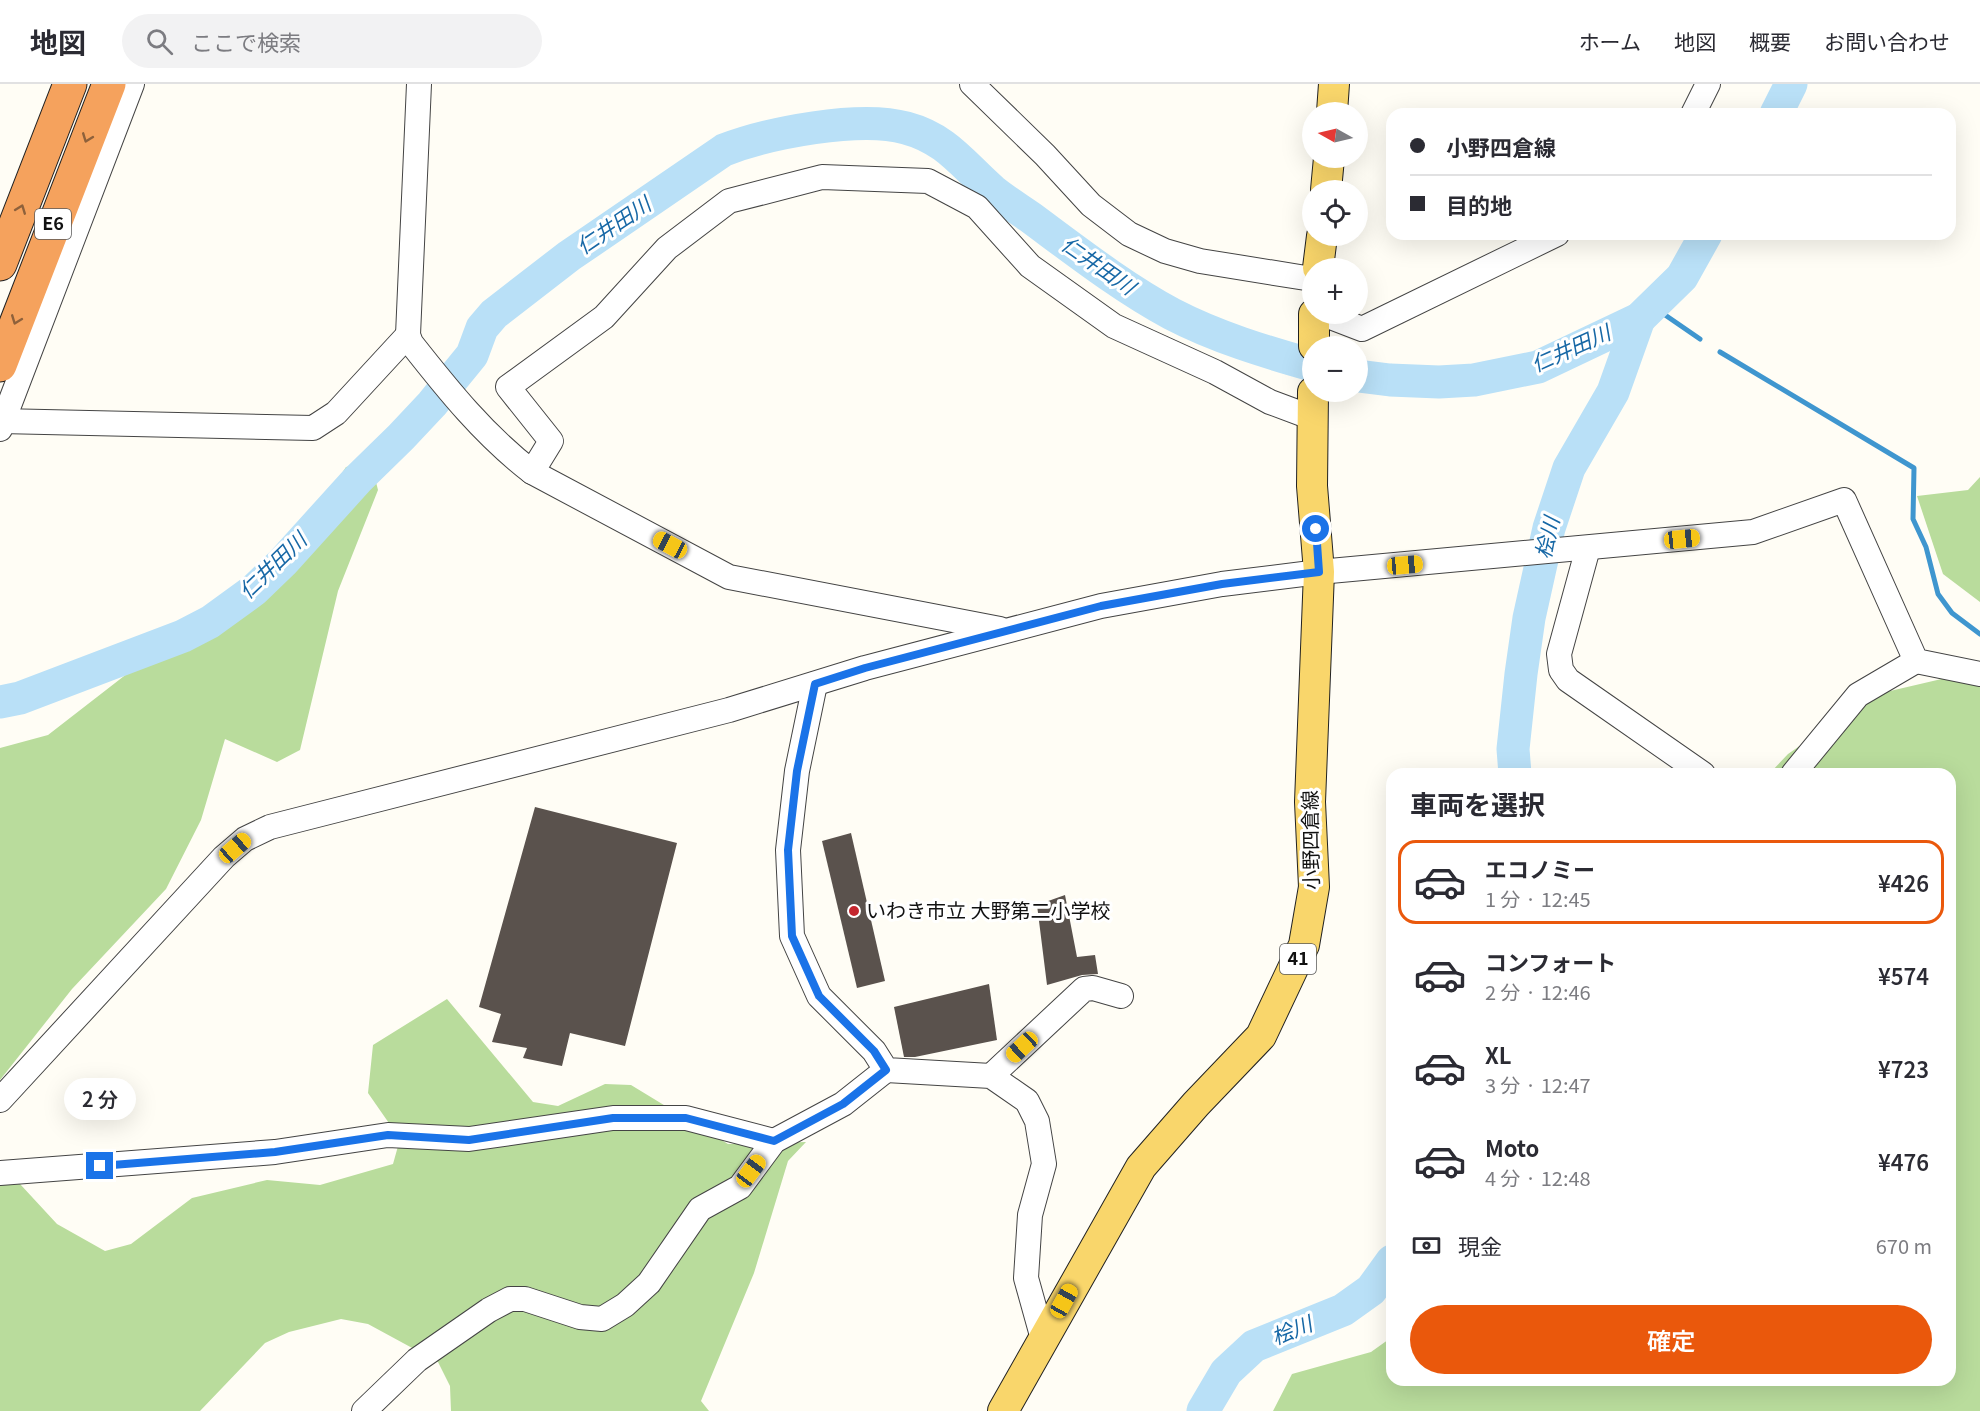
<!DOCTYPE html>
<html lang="ja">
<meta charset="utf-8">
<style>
:root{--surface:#fff;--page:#f2f2f3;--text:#2b2b33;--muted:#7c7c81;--line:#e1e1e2;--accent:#ea580c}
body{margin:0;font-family:Georgia,"Noto Sans JP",serif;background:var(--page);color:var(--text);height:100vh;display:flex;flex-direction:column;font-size:22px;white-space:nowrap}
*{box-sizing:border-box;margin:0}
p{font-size:20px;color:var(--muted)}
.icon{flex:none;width:33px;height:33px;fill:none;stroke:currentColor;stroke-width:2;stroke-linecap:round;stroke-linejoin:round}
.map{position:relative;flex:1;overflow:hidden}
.side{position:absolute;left:1386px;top:684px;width:570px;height:618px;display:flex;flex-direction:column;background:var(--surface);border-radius:18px;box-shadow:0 6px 24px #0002}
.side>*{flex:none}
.banner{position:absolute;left:1386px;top:24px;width:570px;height:132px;border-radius:18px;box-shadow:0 6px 24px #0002;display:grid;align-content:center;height:132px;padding:0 24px;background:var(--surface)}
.needle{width:39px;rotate:278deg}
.controls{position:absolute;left:1302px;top:18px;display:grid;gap:12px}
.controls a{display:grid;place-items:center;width:66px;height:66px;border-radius:50%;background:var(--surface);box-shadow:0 6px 24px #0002;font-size:30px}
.end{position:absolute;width:27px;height:27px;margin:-14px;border:8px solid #1a73e8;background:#fff;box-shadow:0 0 0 3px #fff}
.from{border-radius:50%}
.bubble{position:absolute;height:42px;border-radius:21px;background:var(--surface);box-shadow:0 6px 24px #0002;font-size:20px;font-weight:600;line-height:42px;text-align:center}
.car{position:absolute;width:18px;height:36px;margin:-18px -9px;border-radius:8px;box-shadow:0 0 4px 2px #0007;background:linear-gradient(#f5c518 24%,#345 0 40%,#f5c518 0 76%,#345 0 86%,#f5c518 0)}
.banner b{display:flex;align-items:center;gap:21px;height:57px;font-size:22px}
.banner b+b{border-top:2px solid var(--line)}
.banner i{width:15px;height:15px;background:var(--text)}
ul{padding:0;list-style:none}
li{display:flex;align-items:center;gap:18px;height:84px;margin:0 12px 9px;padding:0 12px;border:3px solid transparent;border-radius:18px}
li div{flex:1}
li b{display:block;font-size:22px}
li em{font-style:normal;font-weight:600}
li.selected{border-color:var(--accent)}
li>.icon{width:54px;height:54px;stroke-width:1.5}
h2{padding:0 24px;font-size:27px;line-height:72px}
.pay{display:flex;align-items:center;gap:15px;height:66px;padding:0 24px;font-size:22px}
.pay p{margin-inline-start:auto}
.primary-button{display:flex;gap:12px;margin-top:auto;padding:12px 24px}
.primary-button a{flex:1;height:69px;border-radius:36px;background:var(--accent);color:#fff;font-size:24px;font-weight:600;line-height:69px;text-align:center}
header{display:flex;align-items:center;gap:36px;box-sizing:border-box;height:84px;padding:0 30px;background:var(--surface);border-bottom:2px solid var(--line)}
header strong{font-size:28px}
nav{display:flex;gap:33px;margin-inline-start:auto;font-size:21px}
.search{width:420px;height:54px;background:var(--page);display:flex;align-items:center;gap:15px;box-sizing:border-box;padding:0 21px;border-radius:33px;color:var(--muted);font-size:22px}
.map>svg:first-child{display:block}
.forest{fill:#b9dc9c}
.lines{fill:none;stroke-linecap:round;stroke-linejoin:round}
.stream{stroke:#3f96cf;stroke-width:5}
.river{stroke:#b9e0f7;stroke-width:33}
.building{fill:#5a524d}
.minor-casing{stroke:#444;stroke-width:26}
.major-casing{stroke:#222;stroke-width:32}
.highway-casing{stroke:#222;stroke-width:35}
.minor{stroke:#fff;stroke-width:24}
.major{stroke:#f9d66b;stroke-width:30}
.highway{stroke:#f5a25d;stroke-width:33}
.oneway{stroke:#8e613b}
.route{stroke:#1a73e8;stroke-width:8}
.poi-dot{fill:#c4262e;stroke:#fff;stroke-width:2}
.labels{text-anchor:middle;stroke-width:6;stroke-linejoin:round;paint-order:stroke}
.shield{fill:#fff;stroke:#585858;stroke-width:1.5}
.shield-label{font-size:18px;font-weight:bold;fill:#111}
.street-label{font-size:20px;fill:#111;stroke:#fff}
.poi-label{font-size:20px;fill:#111;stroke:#fff;text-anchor:start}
.water-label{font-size:21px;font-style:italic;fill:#1768a6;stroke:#fff}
</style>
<header>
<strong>地図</strong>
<div class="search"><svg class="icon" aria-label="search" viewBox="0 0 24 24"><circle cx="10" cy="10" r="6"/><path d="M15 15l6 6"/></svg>ここで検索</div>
<nav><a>ホーム</a><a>地図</a><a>概要</a><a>お問い合わせ</a></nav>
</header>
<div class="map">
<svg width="1980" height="1327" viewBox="0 0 1980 1327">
<rect width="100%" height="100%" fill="#fffdf5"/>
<!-- forest -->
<g class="forest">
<polygon points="371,378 378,406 338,507 300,666 277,678 225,655 201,736 166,805 72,905 0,996 0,664 48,651 137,582 209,540 302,450 346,383"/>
<polygon points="1980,393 1980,518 1943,490 1917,412 1968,406"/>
<polygon points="1980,586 1980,1327 1273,1327 1292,1290 1371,1268 1392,1253 1392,1296 1950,1296 1950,690 1769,690 1788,670 1873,611"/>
<polygon points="447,915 533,1018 558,1022 605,1000 631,1001 728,1060 806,1058 788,1077 754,1189 701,1317 709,1327 451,1327 450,1302 438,1278 368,1240 341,1235 289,1248 265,1259 200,1327 0,1327 0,1101 20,1100 57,1140 105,1167 131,1160 192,1114 267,1096 320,1101 393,1080 400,1055 368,1009 373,961"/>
</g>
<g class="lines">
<!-- stream -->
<g class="stream">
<polyline points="1652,222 1700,255"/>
<polyline points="1720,268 1914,384 1913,435 1926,463 1938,510 1952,529 1980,550"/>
</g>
<!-- river -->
<g class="river">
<polyline points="1776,30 1791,0"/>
<polyline points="1358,292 1390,296 1439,298 1474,296 1538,283 1639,235 1682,193 1706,150"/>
<path d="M0 618 20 614 183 552 210 538 254 506 283 478 358 395 401 353 432 320 472 271 482 244 494 230 569 172 724 66C768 49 860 31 906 44 947 55 963 81 993 107 1004 116 1017 124 1030 133 1076 167 1122 203 1172 230 1216 253 1266 268 1312 281"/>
<polyline points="1515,690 1513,665 1521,590 1529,534 1549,444 1569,384 1613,308 1639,235"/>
<polyline points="1203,1327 1226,1288 1254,1262 1343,1226 1371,1206 1392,1177"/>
</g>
</g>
<!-- building -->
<g class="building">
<polygon points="535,723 677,759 625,962 570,949 562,982 523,974 527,964 492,958 501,930 479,923"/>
<polygon points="851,749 885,897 857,904 822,757"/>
<polygon points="1065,811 1077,873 1095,871 1098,890 1082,891 1047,901 1037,821"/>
<polygon points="989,900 997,956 915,973 904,973 894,923"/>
</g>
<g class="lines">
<!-- minor casing -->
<g class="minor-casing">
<g id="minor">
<path d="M419 0 408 251 411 259C448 306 484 351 532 388L729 493 1000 545"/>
<polyline points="972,0 1045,71 1091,121 1129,150 1165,167 1200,177 1312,195"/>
<polyline points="1693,30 1708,0"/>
<polyline points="1323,230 1362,245 1557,150"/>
<polyline points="0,337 313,344 336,329 408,251"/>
<polyline points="0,345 132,0"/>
<polyline points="532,388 551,357 508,303 604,233 667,164 729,117 822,93 928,97 977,123 1030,182 1114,242 1215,288 1270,318 1313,334"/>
<polyline points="1588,464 1559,570 1561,586 1568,596 1703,690"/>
<polyline points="815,600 797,687 788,766 792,852 819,912 874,967 886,986 991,992 1027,1017 1037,1037 1044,1080 1030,1131 1026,1194 1043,1255"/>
<polyline points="1793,690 1858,611 1916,577"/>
<polyline points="991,992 1084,905 1093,904 1121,912"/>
<polyline points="0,1016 224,773 245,755 270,743 729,626 865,584 1101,522 1222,500 1319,488 1753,448 1844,416 1916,577 1980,590"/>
<polyline points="0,1089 275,1068 388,1051 469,1055 613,1034 686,1034 774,1057"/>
<polyline points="364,1327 417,1276 489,1226 510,1215 525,1215 580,1233 602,1235 625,1221 649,1199 700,1125 740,1103 774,1057 843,1020 886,986"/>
</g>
</g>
<!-- major casing -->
<g class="major-casing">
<g id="major">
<polyline points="1332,28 1334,0"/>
<polyline points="1326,106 1329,74"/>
<polyline points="1318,184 1322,152"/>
<polyline points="1314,262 1314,230"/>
<polyline points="1003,1327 1141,1083 1196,1020 1261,952 1304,861 1314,803 1310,718 1319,488 1312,402 1313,308"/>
</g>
</g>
<!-- highway casing -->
<g class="highway-casing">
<g id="highway">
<polyline points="0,180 70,0"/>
<polyline points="0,281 109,0"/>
</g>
</g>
<!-- minor -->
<use href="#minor" class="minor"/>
<!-- major -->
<use href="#major" class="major"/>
<!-- highway -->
<use href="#highway" class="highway"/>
</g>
<!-- one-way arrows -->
<defs><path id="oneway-chevron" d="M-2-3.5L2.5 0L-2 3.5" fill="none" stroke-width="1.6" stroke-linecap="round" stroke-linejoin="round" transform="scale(1.5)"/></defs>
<g class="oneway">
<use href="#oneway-chevron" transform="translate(87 54) rotate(111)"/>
<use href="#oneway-chevron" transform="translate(21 125) rotate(-69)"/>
<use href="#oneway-chevron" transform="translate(16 236) rotate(111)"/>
</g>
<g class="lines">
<!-- route -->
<polyline class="route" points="100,1082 275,1068 388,1051 469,1056 613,1034 686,1034 774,1057 843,1020 886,986 874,967 819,912 792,852 788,766 797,687 815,600 865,584 1101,522 1222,500 1319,488 1316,445"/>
</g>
<!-- markers -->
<circle class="poi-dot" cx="854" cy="827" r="6"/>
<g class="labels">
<!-- shield labels -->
<g class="shield">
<rect x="35" y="125" width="36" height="30" rx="4.5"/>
<rect x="1280" y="860" width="36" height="30" rx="4.5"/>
</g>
<g class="shield-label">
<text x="53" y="146">E6</text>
<text x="1298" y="881">41</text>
</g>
<!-- street labels -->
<g class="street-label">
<text transform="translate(1311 756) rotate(-91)" y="7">小野四倉線</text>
</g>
<!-- poi labels -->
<g class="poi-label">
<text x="866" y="834">いわき市立 大野第二小学校</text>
</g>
<!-- water labels -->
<g class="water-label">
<text transform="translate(614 142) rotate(-34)" y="7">仁井田川</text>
<text transform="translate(1098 182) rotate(35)" y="7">仁井田川</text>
<text transform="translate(1571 265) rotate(-24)" y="7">仁井田川</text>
<text transform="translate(1548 454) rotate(-77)" y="7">桧川</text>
<text transform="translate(273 482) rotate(-44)" y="7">仁井田川</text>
<text transform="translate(1292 1247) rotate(-22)" y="7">桧川</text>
</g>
</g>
</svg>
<div class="controls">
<a><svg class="needle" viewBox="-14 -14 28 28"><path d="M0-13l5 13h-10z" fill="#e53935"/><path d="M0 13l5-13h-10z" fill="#7c7c81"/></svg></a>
<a><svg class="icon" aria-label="locate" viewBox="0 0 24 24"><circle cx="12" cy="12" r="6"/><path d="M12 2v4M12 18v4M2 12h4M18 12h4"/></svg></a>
<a>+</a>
<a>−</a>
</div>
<i class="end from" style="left:1316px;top:445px"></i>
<i class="end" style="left:100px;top:1082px"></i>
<div class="bubble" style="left:64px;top:994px;width:72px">2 分</div>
<i class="car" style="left:1682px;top:455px;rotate:84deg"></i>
<i class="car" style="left:670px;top:461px;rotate:298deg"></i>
<i class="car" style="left:1405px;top:481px;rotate:85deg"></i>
<i class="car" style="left:235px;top:764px;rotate:49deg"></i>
<i class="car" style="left:1022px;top:963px;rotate:227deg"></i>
<i class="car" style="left:751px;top:1087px;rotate:37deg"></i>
<i class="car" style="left:1064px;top:1217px;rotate:29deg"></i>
<div class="banner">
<b><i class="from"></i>小野四倉線</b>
<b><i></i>目的地</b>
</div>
<section class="side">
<h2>車両を選択</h2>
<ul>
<li class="selected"><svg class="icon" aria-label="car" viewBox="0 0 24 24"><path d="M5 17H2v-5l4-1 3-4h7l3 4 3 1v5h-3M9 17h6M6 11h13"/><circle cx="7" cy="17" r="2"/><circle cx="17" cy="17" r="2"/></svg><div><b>エコノミー</b><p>1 分 · 12:45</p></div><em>¥426</em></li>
<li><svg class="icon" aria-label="car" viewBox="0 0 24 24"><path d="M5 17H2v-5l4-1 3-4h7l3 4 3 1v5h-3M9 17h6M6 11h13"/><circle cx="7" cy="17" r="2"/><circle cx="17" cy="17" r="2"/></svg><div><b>コンフォート</b><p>2 分 · 12:46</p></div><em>¥574</em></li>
<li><svg class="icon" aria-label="car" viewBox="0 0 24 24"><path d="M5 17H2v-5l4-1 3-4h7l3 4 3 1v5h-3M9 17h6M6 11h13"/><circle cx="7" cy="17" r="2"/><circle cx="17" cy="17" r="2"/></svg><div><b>XL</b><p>3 分 · 12:47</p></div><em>¥723</em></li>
<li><svg class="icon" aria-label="car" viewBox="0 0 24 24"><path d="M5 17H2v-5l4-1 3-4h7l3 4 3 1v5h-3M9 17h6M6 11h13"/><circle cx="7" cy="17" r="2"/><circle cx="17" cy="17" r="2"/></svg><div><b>Moto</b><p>4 分 · 12:48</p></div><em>¥476</em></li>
</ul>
<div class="pay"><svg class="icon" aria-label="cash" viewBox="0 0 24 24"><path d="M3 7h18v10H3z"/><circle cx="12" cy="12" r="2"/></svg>現金<p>670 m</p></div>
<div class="primary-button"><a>確定</a></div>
</section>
</div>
